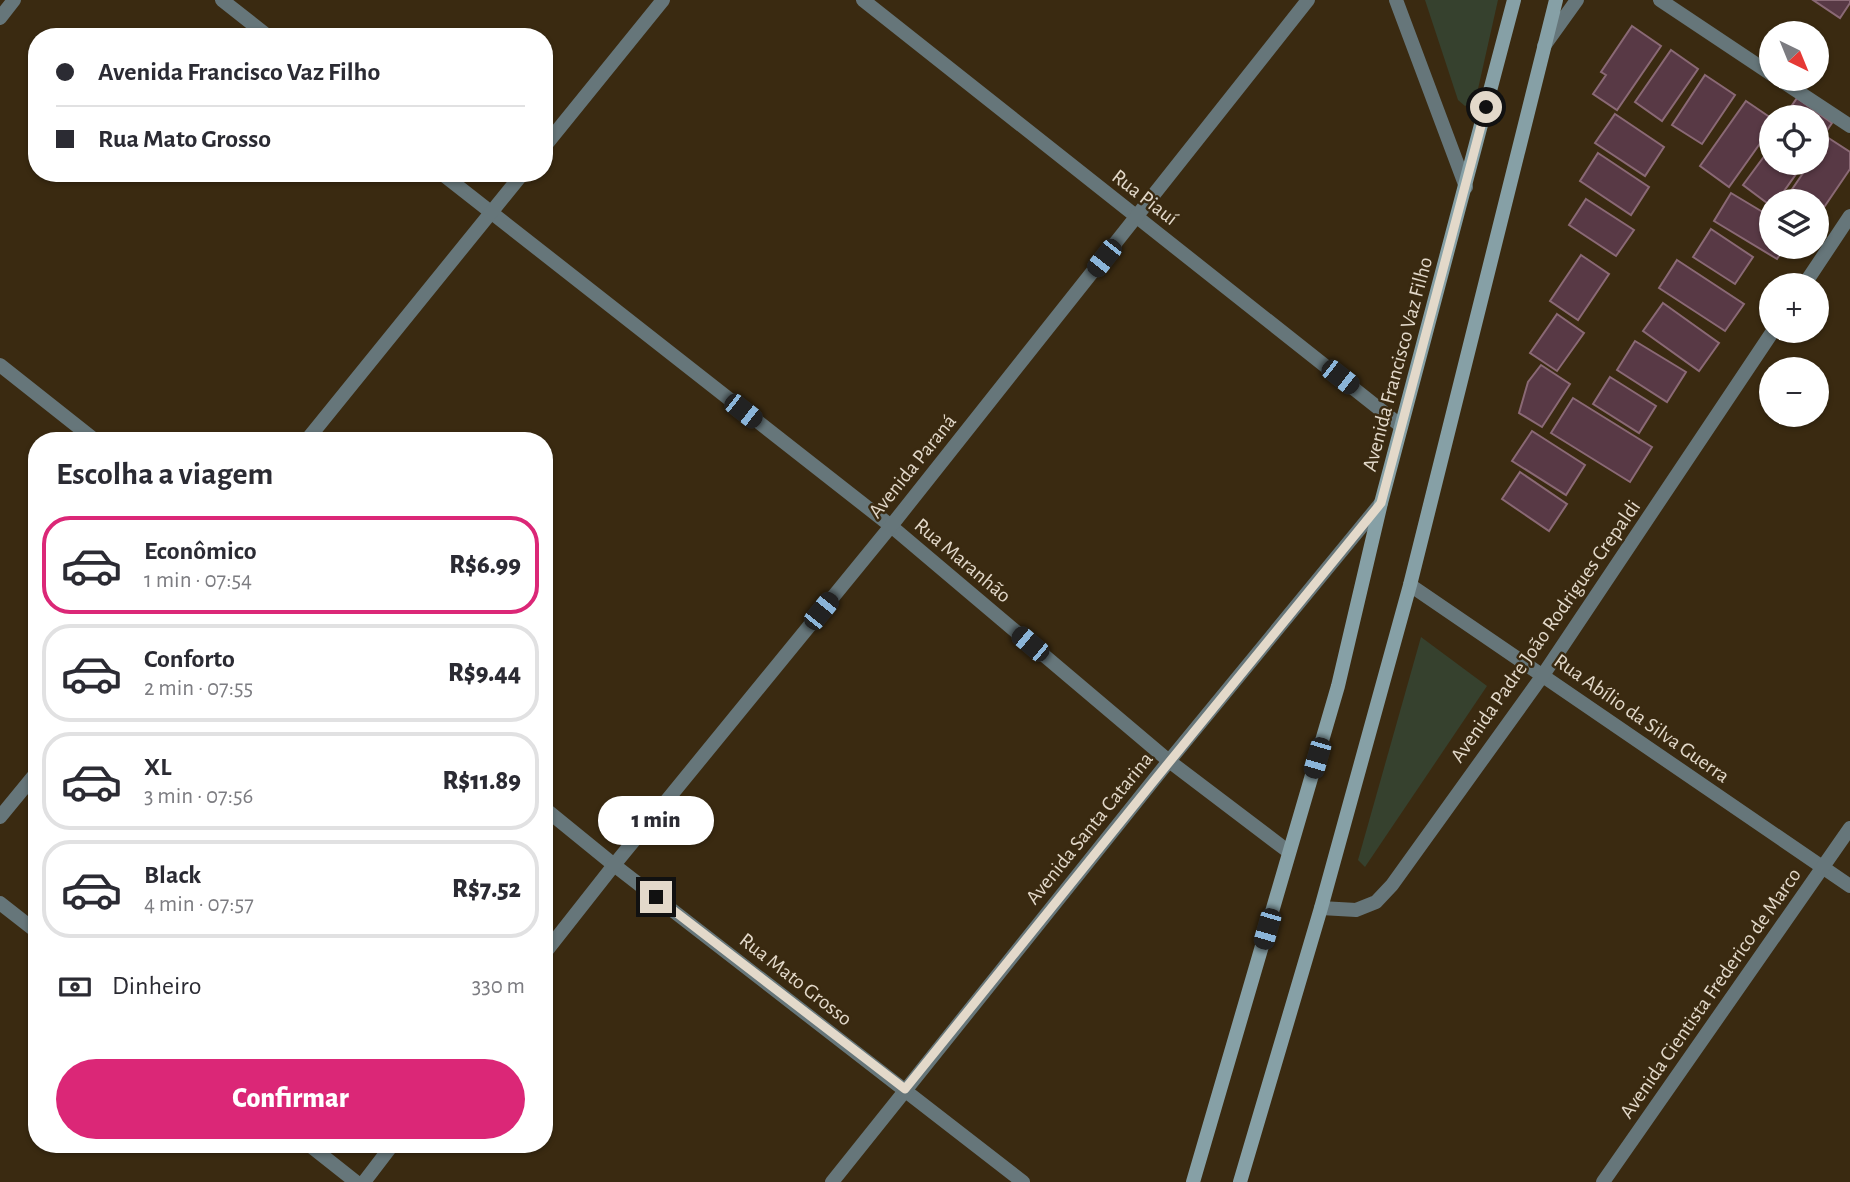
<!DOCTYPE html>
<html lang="pt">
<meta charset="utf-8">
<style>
:root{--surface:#fff;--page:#f7f7f7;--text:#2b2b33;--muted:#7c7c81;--line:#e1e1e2;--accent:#db2777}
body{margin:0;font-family:"Alegreya Sans",sans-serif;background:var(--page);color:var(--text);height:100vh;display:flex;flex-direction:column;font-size:26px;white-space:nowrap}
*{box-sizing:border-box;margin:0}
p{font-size:23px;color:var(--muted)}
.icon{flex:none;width:38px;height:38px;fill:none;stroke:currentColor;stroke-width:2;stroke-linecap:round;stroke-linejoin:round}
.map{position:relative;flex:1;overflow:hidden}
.panel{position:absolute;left:28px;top:432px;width:525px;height:721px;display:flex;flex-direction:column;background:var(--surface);border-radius:28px;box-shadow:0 2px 5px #0004}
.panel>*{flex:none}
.banner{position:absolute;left:28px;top:28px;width:525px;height:154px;border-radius:28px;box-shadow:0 2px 5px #0004;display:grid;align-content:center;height:154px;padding:0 28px;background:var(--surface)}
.needle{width:46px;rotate:137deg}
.buttons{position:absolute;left:1759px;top:21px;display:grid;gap:14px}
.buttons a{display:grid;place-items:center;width:70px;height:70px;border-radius:50%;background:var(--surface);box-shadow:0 2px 5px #0004;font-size:35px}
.end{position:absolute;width:32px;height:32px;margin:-16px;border:9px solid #e3d9ca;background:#111;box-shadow:0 0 0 4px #111}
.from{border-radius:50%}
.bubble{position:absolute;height:49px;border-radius:24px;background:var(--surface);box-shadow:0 2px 5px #0004;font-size:23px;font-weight:800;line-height:49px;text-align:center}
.car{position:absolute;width:21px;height:42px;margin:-21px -10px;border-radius:9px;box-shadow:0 0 5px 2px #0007;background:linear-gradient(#222 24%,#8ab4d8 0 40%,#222 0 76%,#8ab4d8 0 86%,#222 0)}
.banner b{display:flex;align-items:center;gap:24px;height:66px;font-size:26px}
.banner b+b{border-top:2px solid var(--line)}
.banner i{width:18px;height:18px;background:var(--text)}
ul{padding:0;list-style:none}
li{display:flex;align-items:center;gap:21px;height:98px;margin:0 14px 10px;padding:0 14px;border:4px solid var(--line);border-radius:28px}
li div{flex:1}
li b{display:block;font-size:26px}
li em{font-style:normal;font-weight:800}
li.current{border-color:var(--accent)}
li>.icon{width:63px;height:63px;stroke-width:1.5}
h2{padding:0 28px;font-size:32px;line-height:84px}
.pay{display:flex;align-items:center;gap:18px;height:77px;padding:0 28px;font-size:26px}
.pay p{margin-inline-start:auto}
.button{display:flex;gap:14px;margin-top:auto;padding:14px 28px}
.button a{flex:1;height:80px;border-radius:42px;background:var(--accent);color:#fff;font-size:28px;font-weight:800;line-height:80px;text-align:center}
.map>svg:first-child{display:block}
.green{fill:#36412e}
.building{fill:#583945;stroke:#8a6975;stroke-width:2}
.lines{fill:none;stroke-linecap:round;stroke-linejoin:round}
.street{stroke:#66767a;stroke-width:14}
.secondary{stroke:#86a0a6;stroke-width:14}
.route{stroke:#e3d9ca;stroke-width:9}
.labels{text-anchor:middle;stroke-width:5;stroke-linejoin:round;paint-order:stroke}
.street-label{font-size:21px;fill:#e3d9ca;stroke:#3a2a11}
</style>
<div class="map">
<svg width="1850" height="1182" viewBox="0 0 1850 1182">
<rect width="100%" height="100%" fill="#3a2a11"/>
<!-- green -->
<g class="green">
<polygon points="1425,0 1498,0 1478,89 1472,101 1465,106 1458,100"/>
<polygon points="1421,637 1487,686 1365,867 1358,860"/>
</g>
<!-- building -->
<g class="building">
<polygon points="1813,0 1850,0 1850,3 1840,18"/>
<polygon points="1632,26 1661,46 1617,110 1593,94 1606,75 1601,72"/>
<polygon points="1671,50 1698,69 1662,121 1635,102"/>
<polygon points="1705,75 1735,95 1702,144 1672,125"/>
<polygon points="1797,98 1832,123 1816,146 1816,117 1784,117"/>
<polygon points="1746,101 1771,118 1771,128 1729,187 1700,166"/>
<polygon points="1615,114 1664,147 1645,176 1595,143"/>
<polygon points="1827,137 1850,152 1850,169 1816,219 1816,201 1784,201 1810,163 1816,163 1816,153"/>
<polygon points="1771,147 1771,163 1804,163 1777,201 1771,201 1771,206 1743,185"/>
<polygon points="1598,153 1649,187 1631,215 1580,181"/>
<polygon points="1731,193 1771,217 1771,247 1785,247 1777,259 1714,221"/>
<polygon points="1586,199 1634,230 1616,256 1569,225"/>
<polygon points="1711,229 1753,257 1735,284 1693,257"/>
<polygon points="1581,255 1609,274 1578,320 1550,301"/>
<polygon points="1677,260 1744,304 1725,331 1659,288"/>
<polygon points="1663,303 1719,343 1699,371 1643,331"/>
<polygon points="1557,314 1584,333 1557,371 1530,353"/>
<polygon points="1635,341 1686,372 1667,402 1617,370"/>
<polygon points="1541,365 1570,384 1542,427 1519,413 1528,382"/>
<polygon points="1610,377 1656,406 1639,433 1593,404"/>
<polygon points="1573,398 1652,447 1630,482 1551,433"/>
<polygon points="1532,431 1585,465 1566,495 1512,461"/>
<polygon points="1520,472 1567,504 1549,531 1502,499"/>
</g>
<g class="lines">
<!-- street -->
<g class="street">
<polyline points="222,0 269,37"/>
<polyline points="863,0 1401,426"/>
<polyline points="1396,0 1466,187"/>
<polyline points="1660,0 1771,74"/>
<polyline points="0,18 14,0"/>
<polyline points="1544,46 1577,0"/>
<polyline points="1779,79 1850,126"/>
<polyline points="544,147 663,0"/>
<polyline points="441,173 891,526 1169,761 1289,852"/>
<polyline points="1804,285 1850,216"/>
<polyline points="0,365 96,441"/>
<polyline points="306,441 523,173"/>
<polyline points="1410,585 1850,886"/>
<polyline points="544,808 614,865 1023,1182"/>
<polyline points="0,817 37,772"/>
<polyline points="0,903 37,932"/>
<polyline points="1321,908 1356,910 1376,902 1392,885 1543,675 1773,331"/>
<polyline points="544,954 614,865 891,526 1308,0"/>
<polyline points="308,1144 356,1182"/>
<polyline points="364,1182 393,1144"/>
<polyline points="832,1182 1169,761 1381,503"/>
<polyline points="1603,1182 1850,828"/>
</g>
<!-- secondary -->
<g class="secondary">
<polyline points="1193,1182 1338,686 1381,503 1514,0"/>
<polyline points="1240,1182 1321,908 1410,585 1556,0"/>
</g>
</g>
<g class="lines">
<!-- route -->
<polyline class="route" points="656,897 905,1089 1153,782 1381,503 1486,107"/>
</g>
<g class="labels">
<!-- street labels -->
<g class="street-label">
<text transform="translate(1145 197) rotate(38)" y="7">Rua Piauí</text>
<text transform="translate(1397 364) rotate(-75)" y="7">Avenida Francisco Vaz Filho</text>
<text transform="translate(912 466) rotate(-51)" y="7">Avenida Paraná</text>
<text transform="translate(963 560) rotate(40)" y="7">Rua Maranhão</text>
<text transform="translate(1545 631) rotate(-55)" y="7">Avenida Padre João Rodrigues Crepaldi</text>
<text transform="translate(1642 718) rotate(35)" y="7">Rua Abílio da Silva Guerra</text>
<text transform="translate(1089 828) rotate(-51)" y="7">Avenida Santa Catarina</text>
<text transform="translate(796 979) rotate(38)" y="7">Rua Mato Grosso</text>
<text transform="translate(1710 993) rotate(-55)" y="7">Avenida Cientista Frederico de Marco</text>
</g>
</g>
</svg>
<div class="buttons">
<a><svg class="needle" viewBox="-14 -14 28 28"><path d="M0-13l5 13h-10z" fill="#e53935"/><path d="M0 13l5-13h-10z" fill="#7c7c81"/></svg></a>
<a><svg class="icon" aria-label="locate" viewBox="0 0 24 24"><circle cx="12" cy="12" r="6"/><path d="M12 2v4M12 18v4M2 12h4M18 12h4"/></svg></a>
<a><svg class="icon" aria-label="layers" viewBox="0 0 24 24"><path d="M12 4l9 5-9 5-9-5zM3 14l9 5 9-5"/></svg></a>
<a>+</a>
<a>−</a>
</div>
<i class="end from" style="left:1486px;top:107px"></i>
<i class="end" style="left:656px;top:897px"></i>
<div class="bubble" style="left:598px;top:796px;width:116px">1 min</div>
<i class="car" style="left:1104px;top:258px;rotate:218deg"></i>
<i class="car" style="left:1340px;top:377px;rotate:128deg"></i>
<i class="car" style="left:743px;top:411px;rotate:128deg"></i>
<i class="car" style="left:821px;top:611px;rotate:39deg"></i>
<i class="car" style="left:1030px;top:644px;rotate:310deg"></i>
<i class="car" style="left:1317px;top:758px;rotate:196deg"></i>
<i class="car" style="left:1267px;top:929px;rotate:196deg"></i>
<div class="banner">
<b><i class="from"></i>Avenida Francisco Vaz Filho</b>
<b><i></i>Rua Mato Grosso</b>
</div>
<section class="panel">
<h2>Escolha a viagem</h2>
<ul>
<li class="current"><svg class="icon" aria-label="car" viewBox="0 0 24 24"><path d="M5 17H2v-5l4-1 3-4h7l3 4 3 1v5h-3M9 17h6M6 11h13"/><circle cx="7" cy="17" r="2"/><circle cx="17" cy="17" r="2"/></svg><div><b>Econômico</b><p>1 min · 07:54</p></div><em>R$6.99</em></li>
<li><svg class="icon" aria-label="car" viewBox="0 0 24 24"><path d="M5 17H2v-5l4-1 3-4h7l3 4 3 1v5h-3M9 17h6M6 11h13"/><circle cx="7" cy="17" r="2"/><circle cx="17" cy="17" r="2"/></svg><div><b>Conforto</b><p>2 min · 07:55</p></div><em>R$9.44</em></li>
<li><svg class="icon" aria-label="car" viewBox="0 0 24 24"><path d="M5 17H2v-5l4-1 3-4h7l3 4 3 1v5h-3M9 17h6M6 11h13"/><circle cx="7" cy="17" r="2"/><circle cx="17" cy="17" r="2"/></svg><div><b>XL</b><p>3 min · 07:56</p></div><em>R$11.89</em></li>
<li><svg class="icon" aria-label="car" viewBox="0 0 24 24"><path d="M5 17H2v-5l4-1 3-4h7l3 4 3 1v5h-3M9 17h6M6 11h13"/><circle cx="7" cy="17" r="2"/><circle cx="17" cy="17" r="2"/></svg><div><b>Black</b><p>4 min · 07:57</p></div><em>R$7.52</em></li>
</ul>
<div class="pay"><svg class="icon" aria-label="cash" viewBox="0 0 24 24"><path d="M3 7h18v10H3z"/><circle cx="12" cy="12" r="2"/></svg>Dinheiro<p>330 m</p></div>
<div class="button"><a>Confirmar</a></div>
</section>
</div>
